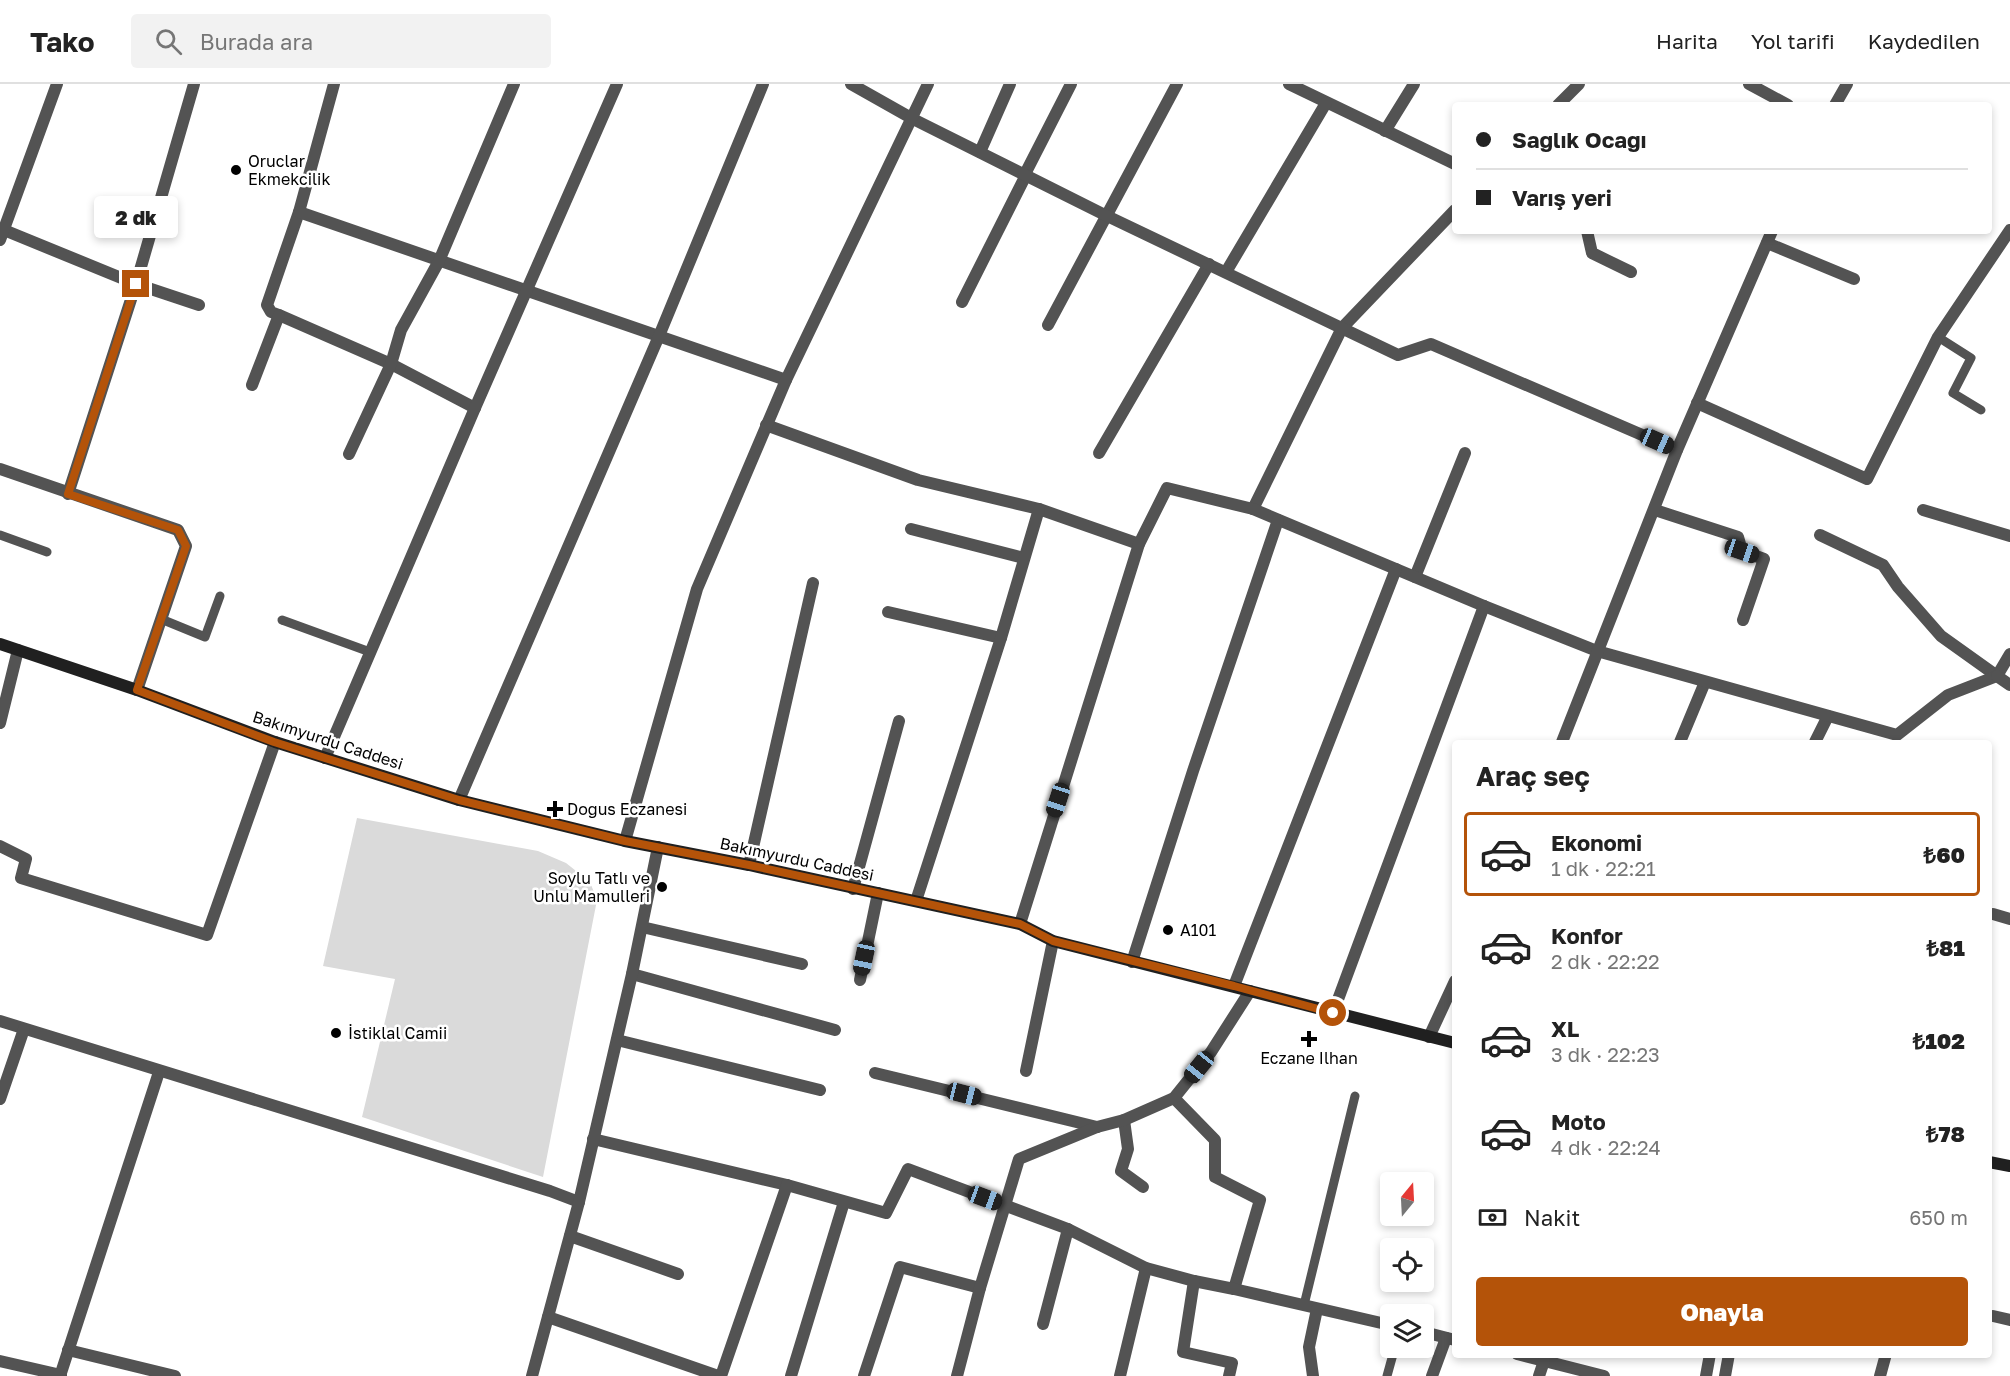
<!DOCTYPE html>
<html lang="tr">
<meta charset="utf-8">
<style>
:root{--surface:#fff;--page:#f2f2f2;--text:#222;--muted:#767676;--line:#e0e0e0;--accent:#b45309}
body{margin:0;font-family:"Golos Text",sans-serif;background:var(--page);color:var(--text);height:100vh;display:flex;flex-direction:column;font-size:22px;white-space:nowrap}
*{box-sizing:border-box;margin:0}
p{font-size:20px;color:var(--muted)}
.icon{flex:none;width:33px;height:33px;fill:none;stroke:currentColor;stroke-width:2;stroke-linecap:round;stroke-linejoin:round}
.map{position:relative;flex:1;overflow:hidden}
.details{position:absolute;left:1452px;top:656px;width:540px;height:618px;display:flex;flex-direction:column;background:var(--surface);border-radius:6px;box-shadow:0 3px 9px #0003}
.details>*{flex:none}
.hud{position:absolute;left:1452px;top:18px;width:540px;height:132px;border-radius:6px;box-shadow:0 3px 9px #0003;display:grid;align-content:center;height:132px;padding:0 24px;background:var(--surface)}
.needle{width:39px;rotate:18deg}
.controls{position:absolute;left:1380px;top:1088px;display:grid;gap:12px}
.controls a{display:grid;place-items:center;width:54px;height:54px;border-radius:6px;background:var(--surface);box-shadow:0 3px 9px #0003;font-size:30px}
.end{position:absolute;width:27px;height:27px;margin:-14px;border:8px solid #b45309;background:#fff;box-shadow:0 0 0 3px #fff}
.from{border-radius:50%}
.bubble{position:absolute;height:42px;border-radius:6px;background:var(--surface);box-shadow:0 3px 9px #0003;font-size:20px;font-weight:800;line-height:42px;text-align:center}
.car{position:absolute;width:18px;height:36px;margin:-18px -9px;border-radius:8px;box-shadow:0 0 4px 2px #0007;background:linear-gradient(#222 24%,#8ab4d8 0 40%,#222 0 76%,#8ab4d8 0 86%,#222 0)}
.hud b{display:flex;align-items:center;gap:21px;height:57px;font-size:22px}
.hud b+b{border-top:2px solid var(--line)}
.hud i{width:15px;height:15px;background:var(--text)}
ul{padding:0;list-style:none}
li{display:flex;align-items:center;gap:18px;height:84px;margin:0 12px 9px;padding:0 12px;border:3px solid transparent;border-radius:6px}
li div{flex:1}
li b{display:block;font-size:22px}
li em{font-style:normal;font-weight:800}
li.on{border-color:var(--accent)}
li>.icon{width:54px;height:54px;stroke-width:1.5}
h2{padding:0 24px;font-size:27px;line-height:72px}
.pay{display:flex;align-items:center;gap:15px;height:66px;padding:0 24px;font-size:22px}
.pay p{margin-inline-start:auto}
.primary-button{display:flex;gap:12px;margin-top:auto;padding:12px 24px}
.primary-button a{flex:1;height:69px;border-radius:6px;background:var(--accent);color:#fff;font-size:24px;font-weight:800;line-height:69px;text-align:center}
header{display:flex;align-items:center;gap:36px;box-sizing:border-box;height:84px;padding:0 30px;background:var(--surface);border-bottom:2px solid var(--line)}
header strong{font-size:28px}
nav{display:flex;gap:33px;margin-inline-start:auto;font-size:21px}
.search{width:420px;height:54px;background:var(--page);display:flex;align-items:center;gap:15px;box-sizing:border-box;padding:0 21px;border-radius:6px;color:var(--muted);font-size:22px}
.map>svg:first-child{display:block}
.green{fill:#dadada}
.lines{fill:none;stroke-linecap:round;stroke-linejoin:round}
.service{stroke:#535353;stroke-width:9}
.minor{stroke:#535353;stroke-width:12}
.tertiary{stroke:#535353;stroke-width:12}
.secondary{stroke:#202020;stroke-width:12}
.route{stroke:#b45309;stroke-width:8}
.poi-dot{fill:#000;stroke:#fff;stroke-width:2}
.labels{text-anchor:middle;stroke-width:5;stroke-linejoin:round;paint-order:stroke}
.poi-label{font-size:16px;fill:#000;stroke:#fff;text-anchor:start}
.street-label{font-size:16px;fill:#000;stroke:#fff}
</style>
<header>
<strong>Tako</strong>
<div class="search"><svg class="icon" aria-label="search" viewBox="0 0 24 24"><circle cx="10" cy="10" r="6"/><path d="M15 15l6 6"/></svg>Burada ara</div>
<nav><a>Harita</a><a>Yol tarifi</a><a>Kaydedilen</a></nav>
</header>
<div class="map">
<svg width="2010" height="1292" viewBox="0 0 2010 1292">
<rect width="100%" height="100%" fill="#fff"/>
<!-- green -->
<polygon class="green" points="357,734 538,767 566,779 590,798 597,816 543,1093 362,1033 395,895 323,882"/>
<g class="lines">
<!-- service -->
<g class="service">
<polyline points="1938,253 1971,274 1953,309 1981,326"/>
<polyline points="0,451 47,468"/>
<polyline points="161,535 205,553 220,512"/>
<polyline points="282,536 370,568"/>
<polyline points="1304,1221 1355,1012"/>
<polyline points="1387,1292 1395,1263"/>
</g>
<!-- minor -->
<g class="minor">
<polyline points="334,0 299,128 267,221 271,228 279,231 391,280 475,324"/>
<polyline points="1289,0 1455,80"/>
<polyline points="1558,21 1579,0"/>
<polyline points="1385,47 1414,0"/>
<polyline points="980,68 1010,0"/>
<polyline points="1025,90 1071,0"/>
<polyline points="299,128 786,296"/>
<polyline points="4,146 136,200 199,221"/>
<polyline points="1587,147 1592,169 1631,188"/>
<polyline points="0,156 57,0"/>
<polyline points="1767,159 1854,195"/>
<polyline points="1226,188 1326,19"/>
<polyline points="962,218 1026,91"/>
<polyline points="1048,241 1177,0"/>
<polyline points="252,301 279,231"/>
<polyline points="1697,319 1867,395 1938,253 2010,146"/>
<polyline points="766,341 918,396 1039,425 1139,460"/>
<polyline points="1099,369 1209,180"/>
<polyline points="349,370 391,280 401,246 439,177 514,0"/>
<polyline points="0,385 178,446 186,462 137,606"/>
<polyline points="68,410 136,200 194,0"/>
<polyline points="1253,425 1342,244 1455,126"/>
<polyline points="1655,426 1738,453 1742,467 1764,475 1743,536"/>
<polyline points="1923,426 2010,452"/>
<polyline points="911,445 1024,474"/>
<polyline points="1820,451 1883,481 1898,503 1941,552 1997,592"/>
<polyline points="1415,493 1465,369"/>
<polyline points="888,528 1001,554"/>
<polyline points="0,639 18,566"/>
<polyline points="1680,658 1705,598"/>
<polyline points="1815,658 1828,632"/>
<polyline points="325,674 475,324 617,0"/>
<polyline points="459,716 659,252 763,0"/>
<polyline points="0,762 26,775 21,794 207,851 275,658"/>
<polyline points="749,781 813,499"/>
<polyline points="853,805 899,637"/>
<polyline points="916,817 1001,554 1039,425"/>
<polyline points="1993,830 2010,835"/>
<polyline points="1020,840 1139,460 1167,404 1253,425 1484,522 1597,567"/>
<polyline points="642,843 802,880"/>
<polyline points="1132,878 1193,687 1278,436"/>
<polyline points="632,890 835,946"/>
<polyline points="860,896 878,809"/>
<polyline points="1234,902 1396,485"/>
<polyline points="1333,929 1484,522"/>
<polyline points="0,937 550,1107 579,1118"/>
<polyline points="617,956 820,1006"/>
<polyline points="1026,987 1053,857"/>
<polyline points="875,989 1097,1043"/>
<polyline points="1174,1014 1215,1056 1215,1093 1260,1116 1234,1205"/>
<polyline points="0,1015 24,945"/>
<polyline points="1124,1036 1128,1065 1121,1087 1143,1103"/>
<polyline points="593,1055 787,1101 886,1129 908,1085 1068,1145 1146,1184 1194,1197 1234,1205 1390,1241"/>
<polyline points="570,1152 678,1190"/>
<polyline points="1194,1197 1183,1268 1232,1279 1229,1292"/>
<polyline points="1993,1232 2010,1236"/>
<polyline points="548,1233 718,1292"/>
<polyline points="1043,1240 1068,1145"/>
<polyline points="1424,1248 1455,1256"/>
<polyline points="68,1266 175,1292"/>
<polyline points="1517,1270 1604,1292"/>
<polyline points="0,1277 61,1291"/>
<polyline points="60,1292 159,988"/>
<polyline points="721,1292 787,1101"/>
<polyline points="791,1292 844,1118"/>
<polyline points="864,1292 900,1183 980,1204"/>
<polyline points="957,1292 980,1204 1019,1075 1097,1043 1124,1036 1174,1014 1211,968 1250,907"/>
<polyline points="1120,1292 1146,1184"/>
<polyline points="1313,1292 1309,1263 1317,1225"/>
<polyline points="1432,1292 1446,1254"/>
<polyline points="1539,1292 1544,1277"/>
<polyline points="1706,1292 1710,1270"/>
<polyline points="1725,1292 1729,1270"/>
<polyline points="1880,1292 1886,1270"/>
</g>
<!-- tertiary -->
<g class="tertiary">
<polyline points="851,0 913,35 1105,131 1398,271 1431,260 1677,366"/>
<polyline points="1749,0 1788,21"/>
<polyline points="1835,21 1847,0"/>
<polyline points="1597,567 1897,651 1948,611 1997,592 2010,570"/>
<polyline points="1997,592 2010,601"/>
<polyline points="1562,658 1677,366 1772,147"/>
<polyline points="625,757 697,505 786,296 928,0"/>
<polyline points="1429,953 1455,897"/>
<polyline points="532,1292 579,1118 632,890 658,763"/>
</g>
<!-- secondary -->
<g class="secondary">
<polyline points="0,560 137,606 275,658 459,716 625,757 749,781 1020,840 1053,857 1455,959"/>
<polyline points="1989,1078 2010,1082"/>
</g>
</g>
<g class="lines">
<!-- route -->
<polyline class="route" points="136,200 68,410 178,446 186,462 137,606 274,658 459,716 625,757 749,781 1020,840 1053,857 1234,902 1333,929"/>
</g>
<!-- markers -->
<g class="poi-dot">
<circle cx="236" cy="86" r="6"/>
<path d="M552 716h6v6h6v6h-6v6h-6v-6h-6v-6h6z"/>
<circle cx="662" cy="803" r="6"/>
<circle cx="1168" cy="846" r="6"/>
<circle cx="336" cy="949" r="6"/>
<path d="M1306 946h6v6h6v6h-6v6h-6v-6h-6v-6h6z"/>
</g>
<g class="labels">
<!-- poi labels -->
<g class="poi-label">
<text x="248" y="83">Oruclar<tspan x="248" dy="18">Ekmekcilik</tspan></text>
<text x="567" y="731">Dogus Eczanesi</text>
<text x="650" y="800" text-anchor="end">Soylu Tatlı ve<tspan x="650" dy="18">Unlu Mamulleri</tspan></text>
<text x="1180" y="852">A101</text>
<text x="348" y="955">İstiklal Camii</text>
<text x="1309" y="980" text-anchor="middle">Eczane Ilhan</text>
</g>
<!-- street labels -->
<g class="street-label">
<text transform="translate(328 656) rotate(18)" y="6">Bakımyurdu Caddesi</text>
<text transform="translate(797 775) rotate(12)" y="6">Bakımyurdu Caddesi</text>
</g>
</g>
</svg>
<div class="controls">
<a><svg class="needle" viewBox="-14 -14 28 28"><path d="M0-13l5 13h-10z" fill="#e53935"/><path d="M0 13l5-13h-10z" fill="#767676"/></svg></a>
<a><svg class="icon" aria-label="locate" viewBox="0 0 24 24"><circle cx="12" cy="12" r="6"/><path d="M12 2v4M12 18v4M2 12h4M18 12h4"/></svg></a>
<a><svg class="icon" aria-label="layers" viewBox="0 0 24 24"><path d="M12 4l9 5-9 5-9-5zM3 14l9 5 9-5"/></svg></a>
</div>
<i class="end from" style="left:1333px;top:929px"></i>
<i class="end" style="left:136px;top:200px"></i>
<div class="bubble" style="left:94px;top:112px;width:84px">2 dk</div>
<i class="car" style="left:1657px;top:357px;rotate:114deg"></i>
<i class="car" style="left:1742px;top:467px;rotate:109deg"></i>
<i class="car" style="left:1058px;top:716px;rotate:198deg"></i>
<i class="car" style="left:864px;top:874px;rotate:192deg"></i>
<i class="car" style="left:1199px;top:983px;rotate:219deg"></i>
<i class="car" style="left:964px;top:1010px;rotate:104deg"></i>
<i class="car" style="left:985px;top:1114px;rotate:110deg"></i>
<div class="hud">
<b><i class="from"></i>Saglık Ocagı</b>
<b><i></i>Varış yeri</b>
</div>
<section class="details">
<h2>Araç seç</h2>
<ul>
<li class="on"><svg class="icon" aria-label="car" viewBox="0 0 24 24"><path d="M5 17H2v-5l4-1 3-4h7l3 4 3 1v5h-3M9 17h6M6 11h13"/><circle cx="7" cy="17" r="2"/><circle cx="17" cy="17" r="2"/></svg><div><b>Ekonomi</b><p>1 dk · 22:21</p></div><em>₺60</em></li>
<li><svg class="icon" aria-label="car" viewBox="0 0 24 24"><path d="M5 17H2v-5l4-1 3-4h7l3 4 3 1v5h-3M9 17h6M6 11h13"/><circle cx="7" cy="17" r="2"/><circle cx="17" cy="17" r="2"/></svg><div><b>Konfor</b><p>2 dk · 22:22</p></div><em>₺81</em></li>
<li><svg class="icon" aria-label="car" viewBox="0 0 24 24"><path d="M5 17H2v-5l4-1 3-4h7l3 4 3 1v5h-3M9 17h6M6 11h13"/><circle cx="7" cy="17" r="2"/><circle cx="17" cy="17" r="2"/></svg><div><b>XL</b><p>3 dk · 22:23</p></div><em>₺102</em></li>
<li><svg class="icon" aria-label="car" viewBox="0 0 24 24"><path d="M5 17H2v-5l4-1 3-4h7l3 4 3 1v5h-3M9 17h6M6 11h13"/><circle cx="7" cy="17" r="2"/><circle cx="17" cy="17" r="2"/></svg><div><b>Moto</b><p>4 dk · 22:24</p></div><em>₺78</em></li>
</ul>
<div class="pay"><svg class="icon" aria-label="cash" viewBox="0 0 24 24"><path d="M3 7h18v10H3z"/><circle cx="12" cy="12" r="2"/></svg>Nakit<p>650 m</p></div>
<div class="primary-button"><a>Onayla</a></div>
</section>
</div>
